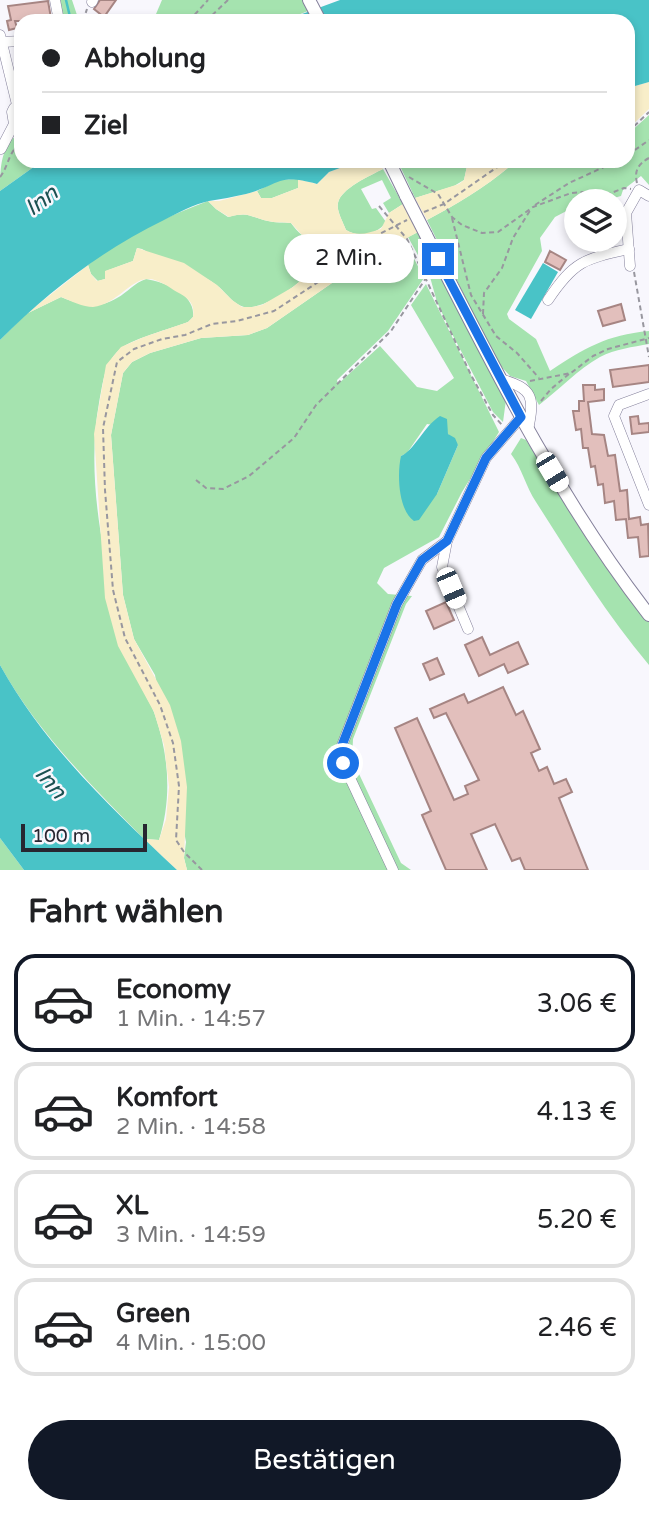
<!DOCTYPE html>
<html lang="de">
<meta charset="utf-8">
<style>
:root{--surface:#fff;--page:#f6f6f6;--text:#202124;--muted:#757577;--line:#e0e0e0;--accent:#111827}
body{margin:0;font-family:"Varela Round",sans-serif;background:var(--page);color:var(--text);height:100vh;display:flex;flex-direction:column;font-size:26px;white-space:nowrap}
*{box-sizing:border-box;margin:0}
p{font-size:23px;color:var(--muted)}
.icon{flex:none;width:38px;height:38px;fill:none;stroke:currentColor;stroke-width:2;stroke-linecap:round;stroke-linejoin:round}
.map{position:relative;height:870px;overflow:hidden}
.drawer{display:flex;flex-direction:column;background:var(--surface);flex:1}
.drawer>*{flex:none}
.banner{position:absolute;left:14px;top:14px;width:621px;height:154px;border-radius:21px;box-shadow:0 4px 10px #0003;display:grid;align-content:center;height:154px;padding:0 28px;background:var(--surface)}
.fabs{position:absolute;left:564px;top:189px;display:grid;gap:14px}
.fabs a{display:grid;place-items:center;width:63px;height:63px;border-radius:50%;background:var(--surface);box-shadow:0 4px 10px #0003;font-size:35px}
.scale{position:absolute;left:21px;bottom:18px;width:126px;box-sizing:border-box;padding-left:7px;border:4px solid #272631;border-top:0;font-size:19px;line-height:24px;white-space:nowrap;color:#272631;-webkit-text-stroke:5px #f8f7fd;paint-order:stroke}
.end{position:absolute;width:32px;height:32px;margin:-16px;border:9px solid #1a73e8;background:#fff;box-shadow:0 0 0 4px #fff}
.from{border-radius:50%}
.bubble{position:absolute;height:49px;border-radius:24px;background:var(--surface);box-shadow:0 4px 10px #0003;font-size:23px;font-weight:600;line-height:49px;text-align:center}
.car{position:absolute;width:21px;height:42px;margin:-21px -10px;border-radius:9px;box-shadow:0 0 5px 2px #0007;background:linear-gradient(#fff 24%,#345 0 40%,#fff 0 76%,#345 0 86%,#fff 0)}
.banner b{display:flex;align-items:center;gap:24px;height:66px;font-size:26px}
.banner b+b{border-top:2px solid var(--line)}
.banner i{width:18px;height:18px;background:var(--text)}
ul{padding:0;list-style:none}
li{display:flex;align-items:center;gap:21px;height:98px;margin:0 14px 10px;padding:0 14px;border:4px solid var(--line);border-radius:21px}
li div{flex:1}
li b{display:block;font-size:26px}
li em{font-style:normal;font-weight:600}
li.current{border-color:var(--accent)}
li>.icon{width:63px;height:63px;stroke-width:1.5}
h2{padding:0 28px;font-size:32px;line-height:84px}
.primary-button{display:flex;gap:14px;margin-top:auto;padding:14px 28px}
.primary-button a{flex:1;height:80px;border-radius:42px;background:var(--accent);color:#fff;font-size:28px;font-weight:600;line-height:80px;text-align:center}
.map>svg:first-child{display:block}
.green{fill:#a5e3af;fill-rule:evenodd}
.sand{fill:#f8eec9}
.water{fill:#49c3c7}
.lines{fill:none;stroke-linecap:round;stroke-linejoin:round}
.stream{stroke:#49c3c7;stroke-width:2.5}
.building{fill:#e2bfbc;stroke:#a68583;stroke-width:2}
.minor-casing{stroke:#84809b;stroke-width:11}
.major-casing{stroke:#84809b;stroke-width:14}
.path{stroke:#98979f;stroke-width:2;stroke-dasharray:5 3.5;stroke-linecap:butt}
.minor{stroke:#fff;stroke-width:10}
.major{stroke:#fff;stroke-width:12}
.major-bridge-casing{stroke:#84809b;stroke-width:14;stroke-linecap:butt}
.major-bridge{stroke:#fff;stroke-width:12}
.route{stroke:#1a73e8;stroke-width:9}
.labels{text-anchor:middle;stroke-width:5;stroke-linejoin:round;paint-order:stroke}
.water-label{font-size:23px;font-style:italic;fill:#1b5051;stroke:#f8f7fd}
</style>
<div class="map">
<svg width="649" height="870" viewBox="0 0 649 870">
<rect width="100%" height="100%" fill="#f8f7fd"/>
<!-- green -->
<g class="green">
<polygon points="56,0 72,0 79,21 61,21"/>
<polygon points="162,0 303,0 308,11 283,21 170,21 156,14"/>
<path d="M649 115V185L641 176 623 190 621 196 603 201H576V206L555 217 540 238 542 251 507 314 509 319 536 339 550 371C585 348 606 335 649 331V344C633 347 615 349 600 357 578 369 559 390 539 405L526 381 510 376 498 363 427 220C459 203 489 185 516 161H628V134Z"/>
<path d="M21 133V161H42L0 191C0 171 0 143 21 133Z"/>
<polygon points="406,161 415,161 420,165 435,164 437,161 465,161 467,166 464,180 454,186 415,198 400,166"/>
<path d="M383 169 403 204 389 213 383 203 391 198 382 180 361 189 372 209 376 208 386 222C377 235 359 238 346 230 343 222 336 210 338 203 340 189 371 175 383 169Z"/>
<polygon points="298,179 298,188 272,198 261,198 257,191 279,180"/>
<path d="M208 201 216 209 228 217C250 211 249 217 268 221 275 223 283 222 291 223 294 227 298 232 302 235 308 241 315 240 317 249 325 272 264 312 244 307 233 304 227 294 219 287 197 269 165 263 142 249L137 248 133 261 106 271 105 279 98 281 91 274 88 265C123 236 166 217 208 201Z"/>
<polygon points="418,232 466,327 506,400 503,422 493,412 449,328 437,302 430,277 408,237"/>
<path d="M404 239 424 278 388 331 337 380 338 384 380 346 417 387 437 391 454 378 411 305 426 284 499 432 462 492 439 537 384 568 377 583 388 594 412 596 406 604 353 739 352 759 401 863 411 870H187L184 858 186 842 155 675 134 639 123 595 111 435 123 373 132 362 150 353 201 338 248 335 267 328 332 283 360 258 387 249ZM427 424 446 427 448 434 458 445 437 494 401 456 407 453Z"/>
<path d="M146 279C165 282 196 294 193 317L188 322C173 328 128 340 119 350 104 364 103 383 99 403 83 491 111 597 139 681 143 693 151 703 155 715 169 756 172 798 159 840L144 839C91 785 37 732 0 665V340L26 314 61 297C81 305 97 310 117 298 128 292 134 283 146 279Z"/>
<path d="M521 438 526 440 561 496 628 595 649 622V665C606 614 572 558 536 502 526 487 522 468 511 454Z"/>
<polygon points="0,838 24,870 0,870"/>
</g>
<!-- sand -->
<g class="sand">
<polygon points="649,82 649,109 628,129 628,88"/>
<path d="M359 161H379L383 169C371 175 340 189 338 203 336 210 343 222 346 230 358 237 368 233 381 229L389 213 403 204 418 232 387 249 360 258 332 283 267 328 248 335 201 338 150 353 132 362 123 373 111 435 123 595 134 639 170 705 181 741 187 787 184 858 187 870H177L144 839 159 840 166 819 169 787 164 745 154 712 118 646 105 598 94 434 106 365 121 347 144 337 188 322 193 317C195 304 189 298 177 292 169 287 157 278 147 279 130 280 117 304 93 307 83 307 71 301 61 297L26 314 88 265 91 274 97 281 105 279V271L133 261 137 248 184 263 217 285 232 300 242 307H252L262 305 293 287 312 271 317 262 319 255 314 242 303 236 291 223C283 222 275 223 268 221 249 217 250 211 229 217L216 209 208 201H219L257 191 261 198H272L298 188V179L317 184 329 172Z"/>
<path d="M465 161H516C489 185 459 203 427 220L415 198 459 184 464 180 467 166Z"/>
</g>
<!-- water -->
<g class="water">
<polygon points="340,0 649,0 649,82 628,88 628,21 283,21"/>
<path d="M42 161H359L329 172 317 184C277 173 280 185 246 194 233 197 221 199 209 201 194 204 178 213 164 220 102 250 48 292 0 340V191Z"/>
<polygon points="543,263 558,272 531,319 515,310"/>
<path d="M440 416 447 419 448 434 455 438 458 445 437 494 419 520 414 521C398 510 397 473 401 456 415 450 423 427 440 416Z"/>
<path d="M0 665C44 745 111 808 177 870H24L0 838Z"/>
</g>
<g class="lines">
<!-- stream -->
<polyline class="stream" points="66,0 71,21"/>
</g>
<!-- building -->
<g class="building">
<polygon points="100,0 116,0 104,17 94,9"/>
<polygon points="48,1 51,18 41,21 15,21 17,28 9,30 7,21 11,20 8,6"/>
<polygon points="590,240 616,240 616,241 593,249"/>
<polygon points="550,251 566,260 560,270 545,262"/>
<polygon points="621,304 625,320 603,326 598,311"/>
<polygon points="649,365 649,382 613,387 610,370"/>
<polygon points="583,385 595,385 595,390 604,389 604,400 588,402 592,434 604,435 608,456 615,455 620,491 627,490 629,519 640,517 641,525 648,524 649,556 640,557 638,537 628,538 626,519 616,520 614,501 605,503 603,484 598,485 595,466 591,467 588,448 583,448 581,429 576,430 573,411 579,411 579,401 584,401"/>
<polygon points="638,416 639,424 649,423 649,432 632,434 630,417"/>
<polygon points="446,602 454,620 434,629 426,611"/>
<polygon points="482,637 490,655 518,642 528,664 508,673 504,664 479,676 465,645"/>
<polygon points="437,658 444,674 430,680 423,664"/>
<polygon points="503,687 516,715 523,711 540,749 531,753 539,771 547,767 554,784 566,779 572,792 559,798 588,870 525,870 520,858 512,861 495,824 471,834 487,870 446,870 422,815 431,811 395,728 417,718 454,800 468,794 465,786 479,780 446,713 434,718 430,709 464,694 468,703"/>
</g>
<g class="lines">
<!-- minor casing -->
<g class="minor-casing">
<g id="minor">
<polyline points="55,0 59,21"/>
<polyline points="92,2 93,0"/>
<polyline points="0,35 21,121"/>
<polyline points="2,42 21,41"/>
<polyline points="1,149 14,124 12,112 14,108"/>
<polyline points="630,266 626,213 639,190 649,196"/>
<path d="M548 300C574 261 584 259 629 249"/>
<path d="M500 379C533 388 535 397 528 430"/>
<polyline points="649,394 619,405 614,416 649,505"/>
<polyline points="468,629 442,567 447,541 486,458 521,417"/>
<polyline points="393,870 343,763 341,748 397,604 422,560 447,541"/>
</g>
</g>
<!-- major casing -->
<g class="major-casing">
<g id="major">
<polyline points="309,0 320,21"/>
<polyline points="389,161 406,196"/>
<path d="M426 235C493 366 558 498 649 615"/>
</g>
</g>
<!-- path -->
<g class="path">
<polyline points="83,21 87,9"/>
<polyline points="189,21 208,0"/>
<polyline points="206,21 228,0"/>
<polyline points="628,132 649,112"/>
<polyline points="14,149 21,148"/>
<polyline points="628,155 649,140"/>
<path d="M0 177C9 166 8 151 21 144"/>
<polyline points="409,177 438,194 452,217 462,225 482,233 498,232 533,207 571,193 584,192 606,195 624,188 631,189"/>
<path d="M637 183C634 171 638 164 649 158"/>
<polyline points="535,205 569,183 617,161"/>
<polyline points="379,206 407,239 471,375 493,415 503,426"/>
<polyline points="424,212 444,204 506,161"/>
<polyline points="452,218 471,295 496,336 517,353 539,378"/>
<polyline points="634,272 649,357"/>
<polyline points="483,314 484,293 502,268 513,238 531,209"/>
<polyline points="530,381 571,373 593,356 608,349 649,338"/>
<polyline points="541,401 551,389 570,373"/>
<polyline points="196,480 206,488 223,489 249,476 294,438 316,405 391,331 426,278"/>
<polyline points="202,870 184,852 176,840 179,786 173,743 160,705 125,638 113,590 105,490 103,428 117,362 134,349 162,339 185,335 212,324 237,321 274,311 335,271 360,244 407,220"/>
</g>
<!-- minor -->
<use href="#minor" class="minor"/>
<!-- major -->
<use href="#major" class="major"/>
<!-- major-bridge casing -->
<g class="major-bridge-casing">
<polyline id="major-bridge" points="406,196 426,235"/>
</g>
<!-- major-bridge -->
<use href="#major-bridge" class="major-bridge"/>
</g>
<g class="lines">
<!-- route -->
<polyline class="route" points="343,763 341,748 397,604 422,560 447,541 486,458 521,417 438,259"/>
</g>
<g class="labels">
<!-- water labels -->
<g class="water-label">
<text transform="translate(41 200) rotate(-37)" y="8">Inn</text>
<text transform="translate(51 782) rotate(50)" y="8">Inn</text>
</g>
</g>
</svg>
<div class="fabs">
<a><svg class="icon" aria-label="layers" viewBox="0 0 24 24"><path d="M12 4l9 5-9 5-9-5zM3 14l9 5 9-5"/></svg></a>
</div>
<div class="scale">100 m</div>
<i class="end from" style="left:343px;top:763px"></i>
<i class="end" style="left:438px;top:259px"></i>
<div class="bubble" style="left:284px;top:234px;width:130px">2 Min.</div>
<i class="car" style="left:552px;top:472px;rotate:149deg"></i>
<i class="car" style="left:451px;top:588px;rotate:157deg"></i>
<div class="banner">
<b><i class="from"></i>Abholung</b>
<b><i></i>Ziel</b>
</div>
</div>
<section class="drawer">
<h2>Fahrt wählen</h2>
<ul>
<li class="current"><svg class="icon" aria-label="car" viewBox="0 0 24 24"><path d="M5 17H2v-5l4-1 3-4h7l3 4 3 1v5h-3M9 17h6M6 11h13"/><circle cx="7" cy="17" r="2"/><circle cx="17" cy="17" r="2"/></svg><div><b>Economy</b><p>1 Min. · 14:57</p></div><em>3.06 €</em></li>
<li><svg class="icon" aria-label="car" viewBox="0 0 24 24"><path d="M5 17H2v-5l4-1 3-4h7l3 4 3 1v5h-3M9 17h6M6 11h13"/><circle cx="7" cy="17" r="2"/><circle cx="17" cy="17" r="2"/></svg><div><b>Komfort</b><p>2 Min. · 14:58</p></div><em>4.13 €</em></li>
<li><svg class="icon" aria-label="car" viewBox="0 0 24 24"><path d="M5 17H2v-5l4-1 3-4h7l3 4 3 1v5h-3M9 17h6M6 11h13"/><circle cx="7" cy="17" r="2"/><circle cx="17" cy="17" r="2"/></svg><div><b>XL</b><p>3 Min. · 14:59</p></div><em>5.20 €</em></li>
<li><svg class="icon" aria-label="car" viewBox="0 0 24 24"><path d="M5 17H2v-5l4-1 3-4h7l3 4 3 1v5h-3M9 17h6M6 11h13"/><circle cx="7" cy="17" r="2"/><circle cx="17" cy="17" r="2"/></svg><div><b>Green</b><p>4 Min. · 15:00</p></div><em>2.46 €</em></li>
</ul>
<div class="primary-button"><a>Bestätigen</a></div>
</section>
